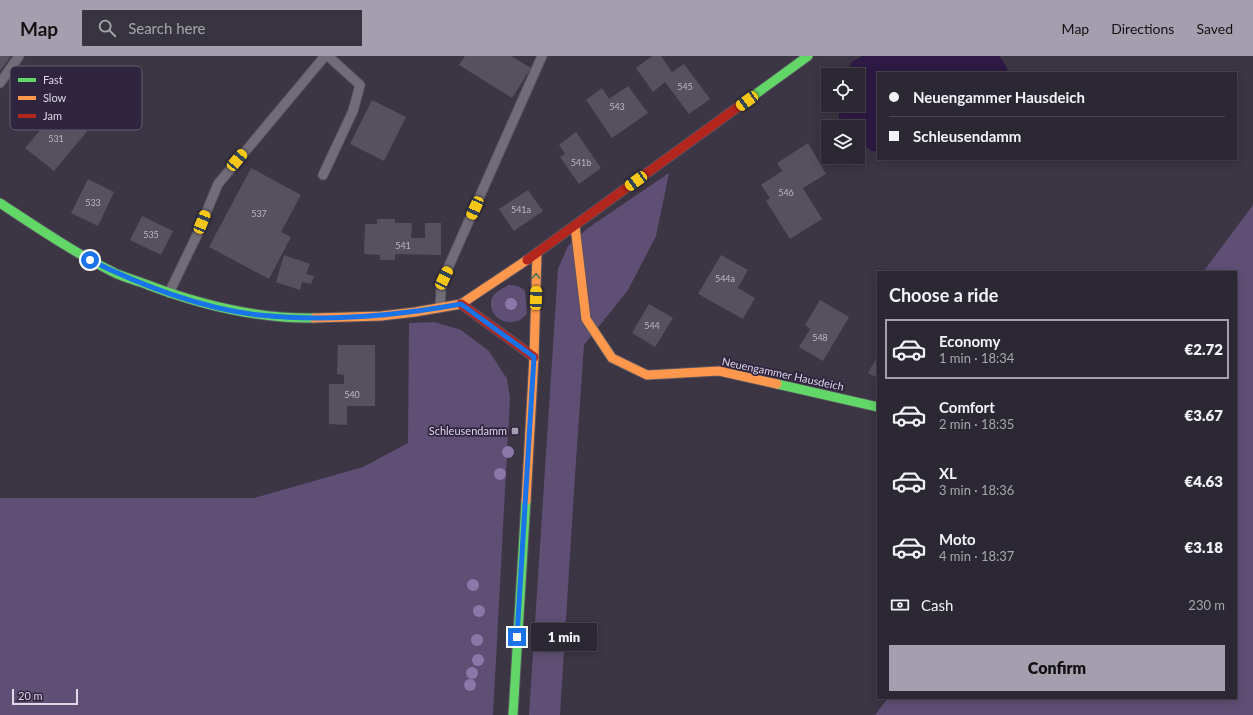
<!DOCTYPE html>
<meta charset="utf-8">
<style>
:root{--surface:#2c2833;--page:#38343f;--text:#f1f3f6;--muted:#a6a6ac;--line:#48444e;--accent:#a59eaf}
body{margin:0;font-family:Lato,sans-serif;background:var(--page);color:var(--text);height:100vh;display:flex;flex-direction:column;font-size:15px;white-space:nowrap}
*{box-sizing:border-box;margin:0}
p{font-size:13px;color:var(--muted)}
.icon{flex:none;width:22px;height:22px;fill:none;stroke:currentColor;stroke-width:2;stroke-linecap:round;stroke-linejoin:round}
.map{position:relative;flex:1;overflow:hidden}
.side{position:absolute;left:877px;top:215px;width:360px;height:428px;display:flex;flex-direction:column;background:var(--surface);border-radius:0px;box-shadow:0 2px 10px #0003,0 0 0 1px var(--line)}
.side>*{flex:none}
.hud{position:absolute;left:877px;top:16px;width:360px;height:88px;border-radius:0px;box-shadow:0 2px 10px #0003,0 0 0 1px var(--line);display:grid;align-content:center;height:88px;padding:0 12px;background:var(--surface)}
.fabs{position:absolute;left:821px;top:12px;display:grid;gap:8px}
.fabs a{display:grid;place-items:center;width:44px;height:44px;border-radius:0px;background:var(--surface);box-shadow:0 2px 10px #0003,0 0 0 1px var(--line);font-size:20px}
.scale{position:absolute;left:12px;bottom:10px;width:66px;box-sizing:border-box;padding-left:4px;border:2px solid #ded7e9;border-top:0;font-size:11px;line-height:14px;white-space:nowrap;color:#ded7e9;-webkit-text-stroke:3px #30253f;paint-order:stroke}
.end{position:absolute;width:18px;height:18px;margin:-9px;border:5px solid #1a73e8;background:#fff;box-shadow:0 0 0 2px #fff}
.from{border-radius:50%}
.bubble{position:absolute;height:28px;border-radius:0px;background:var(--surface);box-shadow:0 2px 10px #0003,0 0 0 1px var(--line);font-size:13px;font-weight:800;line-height:28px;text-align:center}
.car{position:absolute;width:12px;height:24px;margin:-12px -6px;border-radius:5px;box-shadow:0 0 3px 1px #0007;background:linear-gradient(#f5c518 24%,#345 0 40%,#f5c518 0 76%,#345 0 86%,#f5c518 0)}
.hud b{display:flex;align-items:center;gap:14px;height:38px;font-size:15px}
.hud b+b{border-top:1px solid var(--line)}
.hud i{width:10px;height:10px;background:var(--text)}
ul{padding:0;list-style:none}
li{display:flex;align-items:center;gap:12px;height:60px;margin:0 8px 6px;padding:0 4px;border:2px solid transparent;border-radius:0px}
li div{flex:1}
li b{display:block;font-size:15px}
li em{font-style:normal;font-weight:800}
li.current{border-color:var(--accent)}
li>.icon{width:36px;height:36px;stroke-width:1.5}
h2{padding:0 12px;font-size:18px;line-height:48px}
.pay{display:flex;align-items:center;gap:10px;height:44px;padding:0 12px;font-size:15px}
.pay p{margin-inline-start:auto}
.primary-button{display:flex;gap:8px;margin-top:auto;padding:8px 12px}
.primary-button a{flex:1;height:46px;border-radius:0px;background:var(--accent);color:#111;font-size:16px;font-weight:800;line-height:46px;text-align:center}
header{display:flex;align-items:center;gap:24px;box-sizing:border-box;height:56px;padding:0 20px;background:var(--accent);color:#111}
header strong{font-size:19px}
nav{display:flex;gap:22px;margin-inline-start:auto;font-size:14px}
.search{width:280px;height:36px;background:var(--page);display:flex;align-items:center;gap:10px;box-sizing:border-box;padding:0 14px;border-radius:0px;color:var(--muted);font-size:15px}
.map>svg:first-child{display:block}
.green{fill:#5f4f75}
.water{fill:#2e1a44}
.building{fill:#56505f}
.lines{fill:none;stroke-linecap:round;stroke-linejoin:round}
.lane-casing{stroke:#57525f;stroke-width:11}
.fast-casing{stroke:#57525f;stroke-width:11}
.slow-casing{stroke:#57525f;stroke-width:11}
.jam-casing{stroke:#57525f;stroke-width:11}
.lane{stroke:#716c78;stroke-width:9}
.fast{stroke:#63d668;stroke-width:9}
.slow{stroke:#ff974d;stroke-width:9}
.jam{stroke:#b3261e;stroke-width:9}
.tree{fill:#8c77a9}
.oneway{stroke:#477551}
.route{stroke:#1a73e8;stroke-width:5}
.poi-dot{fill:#a59eaf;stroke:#30253f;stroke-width:1.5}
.labels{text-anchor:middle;stroke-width:3.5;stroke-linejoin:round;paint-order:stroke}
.number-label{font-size:9px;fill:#bcb5c6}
.street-label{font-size:11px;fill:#ded7e9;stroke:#30253f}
.poi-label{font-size:11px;fill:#ded7e9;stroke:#30253f;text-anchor:end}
.key{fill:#30253f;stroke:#645a72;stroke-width:1}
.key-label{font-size:11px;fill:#ded7e9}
</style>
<header>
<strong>Map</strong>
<div class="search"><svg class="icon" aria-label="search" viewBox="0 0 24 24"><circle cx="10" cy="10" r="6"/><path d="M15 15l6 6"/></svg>Search here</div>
<nav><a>Map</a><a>Directions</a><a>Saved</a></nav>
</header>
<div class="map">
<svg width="1253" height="659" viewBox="0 0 1253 659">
<rect width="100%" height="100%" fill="#3b3544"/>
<!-- green -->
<g class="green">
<polygon points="669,117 656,180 628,234 584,289 575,419 560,659 529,659 558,213 568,190 588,172"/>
<polygon points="1253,149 1253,659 875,659 888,642 1236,642 1236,216 1203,216"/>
<path d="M508 229C515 229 520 230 525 235L527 258C510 278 483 258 493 240 495 236 504 232 508 229Z"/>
<polygon points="434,266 461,274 489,295 507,323 510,342 493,659 0,659 0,442 254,442 363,411 408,387 409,267"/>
</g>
<!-- water -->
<polygon class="water" points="862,0 999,0 1007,11 1007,17 878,17 878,95 871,95 858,82 858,71 846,71 839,65 839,49 858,49 858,19 844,19 852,6"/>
<!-- building -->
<g class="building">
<polygon points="0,0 11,0 0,15"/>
<polygon points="465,0 511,0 531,12 512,42 459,9"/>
<polygon points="652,0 661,0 672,16 684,8 710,43 689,58 665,26 653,36 636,12"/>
<polygon points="628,30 648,57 612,82 586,44 602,32 609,43"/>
<polygon points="372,44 406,61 384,105 350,88"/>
<polygon points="73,52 93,68 54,115 25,92 46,67 55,75"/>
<polygon points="576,76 601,112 579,128 560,101 565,98 559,89"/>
<polygon points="808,87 826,118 803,132 822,163 790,183 766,145 770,142 761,129 782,115 777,107"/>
<polygon points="251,112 301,139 281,176 291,181 269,223 209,191"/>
<polygon points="88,123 114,136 98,170 71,157"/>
<polygon points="528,134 543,155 514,175 499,153"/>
<polygon points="142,160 173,175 161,199 130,184"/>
<polygon points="377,163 395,163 395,167 412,167 411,182 425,182 425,167 441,167 441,199 395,198 395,204 380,204 380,199 364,198 365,168 377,168"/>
<polygon points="284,199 310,208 306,218 314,220 311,228 302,226 300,234 276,226"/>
<polygon points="721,199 748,214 738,232 755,242 743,263 698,238"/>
<polygon points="820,244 849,261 823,305 799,291 810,273 805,269"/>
<polygon points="649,248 673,262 655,291 632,277"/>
<polygon points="338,289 375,289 375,350 347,350 347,369 329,368 329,328 344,328 344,319 337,318"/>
<polygon points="878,299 878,322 868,317"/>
</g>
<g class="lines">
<!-- lane casing -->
<g class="lane-casing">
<g id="lane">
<polyline points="0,27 19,0"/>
<polyline points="323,119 353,55 360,29 328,0"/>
<polyline points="169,237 197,179 218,128 325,0"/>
<polyline points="440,252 441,233 444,221 542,0"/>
</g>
</g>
<!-- fast casing -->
<g class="fast-casing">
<g id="fast">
<polyline points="749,43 808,0"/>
<path d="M0 147C38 172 76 198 117 218 127 222 138 225 148 229 201 249 258 263 314 262"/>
<polyline points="777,328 878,351"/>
<polyline points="513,659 526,445"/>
</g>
</g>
<!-- slow casing -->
<g class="slow-casing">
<g id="slow">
<polyline points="575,170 586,263 612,302 647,319 719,315 777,328"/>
<polyline points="314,262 381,260 415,256 461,248 527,204"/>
<polyline points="526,445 534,301 537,197"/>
</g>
</g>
<!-- jam casing -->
<g class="jam-casing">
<g id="jam">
<polyline points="527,204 749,43"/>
<polyline points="461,248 534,301"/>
</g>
</g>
<!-- lane -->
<use href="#lane" class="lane"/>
<!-- fast -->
<use href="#fast" class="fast"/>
<!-- slow -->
<use href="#slow" class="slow"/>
<!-- jam -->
<use href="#jam" class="jam"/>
</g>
<!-- trees -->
<g class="tree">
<circle cx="511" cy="248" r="6"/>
<circle cx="508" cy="396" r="6"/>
<circle cx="500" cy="418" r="6"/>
<circle cx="473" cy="529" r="6"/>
<circle cx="479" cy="555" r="6"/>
<circle cx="477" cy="584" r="6"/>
<circle cx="478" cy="604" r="6"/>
<circle cx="472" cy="617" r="6"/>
<circle cx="470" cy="629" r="6"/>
</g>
<!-- one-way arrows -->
<defs><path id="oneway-chevron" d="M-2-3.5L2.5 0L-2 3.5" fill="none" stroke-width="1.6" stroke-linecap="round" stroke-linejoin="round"/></defs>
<use class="oneway" href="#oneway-chevron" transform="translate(536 220) rotate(-89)"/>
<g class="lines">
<!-- route -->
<path class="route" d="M90 204C140 229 203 253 259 259 327 266 395 260 461 248L534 301 517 581"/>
</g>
<!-- markers -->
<rect class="poi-dot" x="511" y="371" width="8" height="8" rx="2"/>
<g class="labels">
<!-- number labels -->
<g class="number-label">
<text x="685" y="34">545</text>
<text x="617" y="54">543</text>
<text x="56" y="86">531</text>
<text x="581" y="110">541b</text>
<text x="786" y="140">546</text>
<text x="93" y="150">533</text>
<text x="521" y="157">541a</text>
<text x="259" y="161">537</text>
<text x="151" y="182">535</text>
<text x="403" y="193">541</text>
<text x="725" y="226">544a</text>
<text x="652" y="273">544</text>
<text x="820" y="285">548</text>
<text x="352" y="342">540</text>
</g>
<!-- street labels -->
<g class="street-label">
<text transform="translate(783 318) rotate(12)" y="4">Neuengammer Hausdeich</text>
</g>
<!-- poi labels -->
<g class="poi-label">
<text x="507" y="379">Schleusendamm</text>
</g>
</g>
<!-- legend -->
<rect x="10" y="10" width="132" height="64" rx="6" class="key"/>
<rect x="18" y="22" width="18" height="4" fill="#63d668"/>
<rect x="18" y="40" width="18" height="4" fill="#ff974d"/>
<rect x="18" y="58" width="18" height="4" fill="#b3261e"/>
<g class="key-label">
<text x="43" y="28">Fast</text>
<text x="43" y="46">Slow</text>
<text x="43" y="64">Jam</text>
</g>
</svg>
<div class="fabs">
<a><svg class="icon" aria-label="locate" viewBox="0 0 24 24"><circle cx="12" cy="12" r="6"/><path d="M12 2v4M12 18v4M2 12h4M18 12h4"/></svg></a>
<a><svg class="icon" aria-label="layers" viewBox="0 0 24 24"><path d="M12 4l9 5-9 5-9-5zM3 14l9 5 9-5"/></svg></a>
</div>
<div class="scale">20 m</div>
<i class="end from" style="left:90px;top:204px"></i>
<i class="end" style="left:517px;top:581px"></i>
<div class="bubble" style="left:531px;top:567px;width:66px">1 min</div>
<i class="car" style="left:747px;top:45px;rotate:234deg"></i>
<i class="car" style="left:237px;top:104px;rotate:40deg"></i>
<i class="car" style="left:636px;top:125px;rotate:234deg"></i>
<i class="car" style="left:475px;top:152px;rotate:204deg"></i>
<i class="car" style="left:202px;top:166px;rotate:22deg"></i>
<i class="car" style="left:444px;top:222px;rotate:26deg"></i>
<i class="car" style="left:536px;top:242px;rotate:2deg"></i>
<div class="hud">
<b><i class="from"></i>Neuengammer Hausdeich</b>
<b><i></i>Schleusendamm</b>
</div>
<section class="side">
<h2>Choose a ride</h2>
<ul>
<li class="current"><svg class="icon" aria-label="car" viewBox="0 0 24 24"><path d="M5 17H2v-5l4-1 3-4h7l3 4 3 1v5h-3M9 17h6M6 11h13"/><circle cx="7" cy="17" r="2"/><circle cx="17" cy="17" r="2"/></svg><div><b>Economy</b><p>1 min · 18:34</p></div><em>€2.72</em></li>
<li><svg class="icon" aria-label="car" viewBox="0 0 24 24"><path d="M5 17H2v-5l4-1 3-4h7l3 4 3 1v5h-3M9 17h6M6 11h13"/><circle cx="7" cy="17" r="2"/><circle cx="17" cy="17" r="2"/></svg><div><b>Comfort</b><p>2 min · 18:35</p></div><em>€3.67</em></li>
<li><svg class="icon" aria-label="car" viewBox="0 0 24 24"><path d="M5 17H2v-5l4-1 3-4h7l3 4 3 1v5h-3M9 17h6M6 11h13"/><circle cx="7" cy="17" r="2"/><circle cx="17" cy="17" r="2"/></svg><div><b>XL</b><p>3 min · 18:36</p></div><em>€4.63</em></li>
<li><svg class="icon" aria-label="car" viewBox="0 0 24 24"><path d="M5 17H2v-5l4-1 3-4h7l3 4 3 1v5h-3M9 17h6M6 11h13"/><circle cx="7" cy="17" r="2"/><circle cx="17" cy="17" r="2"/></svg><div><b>Moto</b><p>4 min · 18:37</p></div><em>€3.18</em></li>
</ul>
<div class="pay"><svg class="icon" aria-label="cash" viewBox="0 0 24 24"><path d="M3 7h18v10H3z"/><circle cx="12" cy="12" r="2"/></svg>Cash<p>230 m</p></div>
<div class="primary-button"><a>Confirm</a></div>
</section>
</div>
